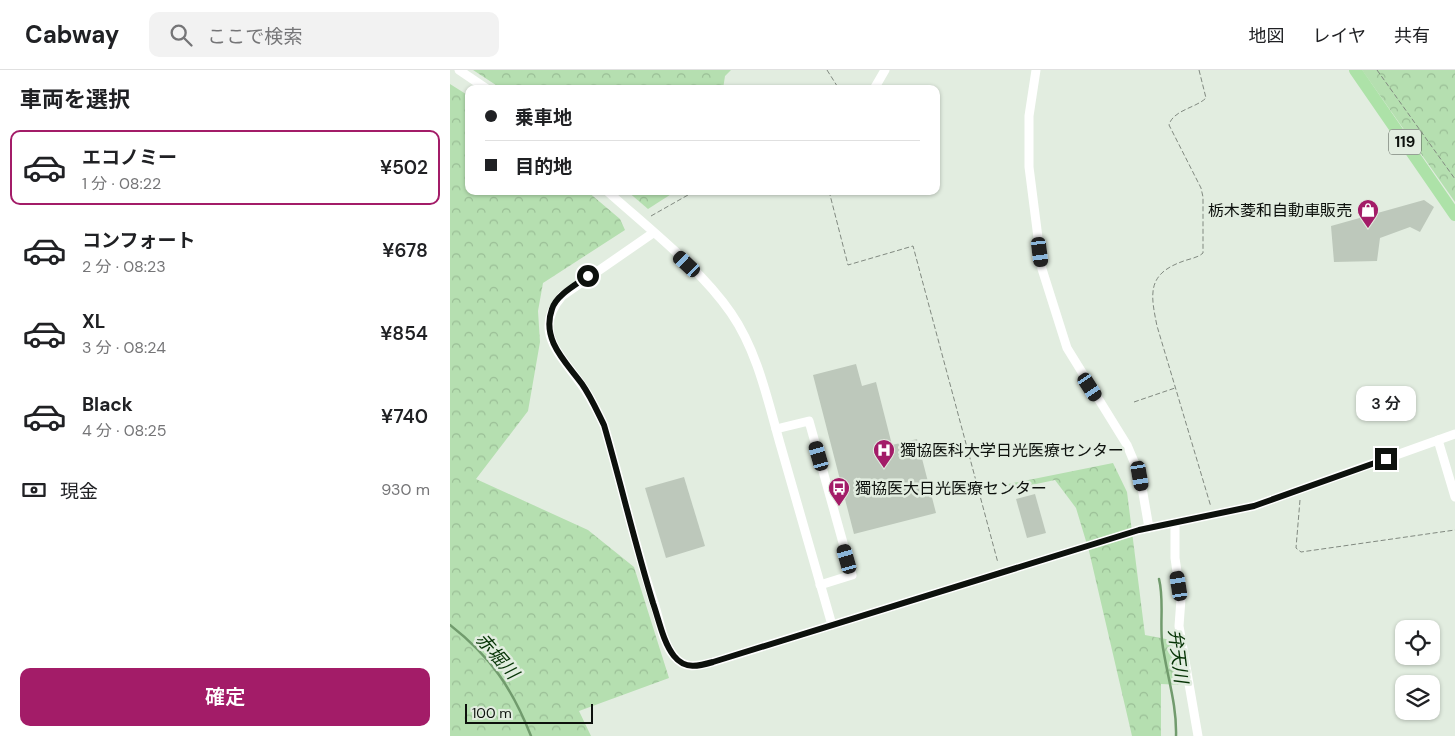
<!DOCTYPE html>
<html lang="ja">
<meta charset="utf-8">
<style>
:root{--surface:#fff;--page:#f2f2f2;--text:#202124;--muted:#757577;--line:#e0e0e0;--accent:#a31c68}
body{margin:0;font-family:"DM Sans","Noto Sans JP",sans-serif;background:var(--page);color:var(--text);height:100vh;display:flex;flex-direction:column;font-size:19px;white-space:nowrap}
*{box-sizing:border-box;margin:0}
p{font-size:16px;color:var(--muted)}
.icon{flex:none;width:28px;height:28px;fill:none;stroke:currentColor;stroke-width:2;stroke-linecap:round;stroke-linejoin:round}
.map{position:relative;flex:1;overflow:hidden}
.side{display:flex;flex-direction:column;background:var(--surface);width:450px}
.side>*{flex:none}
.guide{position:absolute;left:15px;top:15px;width:475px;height:110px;border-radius:10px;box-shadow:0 1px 4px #0004;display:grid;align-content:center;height:110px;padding:0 20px;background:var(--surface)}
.controls{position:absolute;left:945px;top:550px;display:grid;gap:10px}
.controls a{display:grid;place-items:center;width:45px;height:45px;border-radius:10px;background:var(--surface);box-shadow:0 1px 4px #0004;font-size:25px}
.scale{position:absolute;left:15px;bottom:12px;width:128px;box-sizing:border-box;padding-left:5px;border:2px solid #0d110d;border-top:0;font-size:14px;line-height:18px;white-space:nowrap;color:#0d110d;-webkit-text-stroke:4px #e2ede0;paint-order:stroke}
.end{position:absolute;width:22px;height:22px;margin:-11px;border:6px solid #0d110d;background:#fff;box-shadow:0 0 0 2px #fff}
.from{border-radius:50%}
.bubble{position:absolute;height:35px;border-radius:10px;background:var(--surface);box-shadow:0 1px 4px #0004;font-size:16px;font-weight:600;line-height:35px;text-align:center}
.car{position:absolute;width:15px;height:30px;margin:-15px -8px;border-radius:6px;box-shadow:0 0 4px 1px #0007;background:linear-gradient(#222 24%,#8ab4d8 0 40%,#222 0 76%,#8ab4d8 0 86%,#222 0)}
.guide b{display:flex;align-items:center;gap:18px;height:48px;font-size:19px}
.guide b+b{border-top:1px solid var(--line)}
.guide i{width:12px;height:12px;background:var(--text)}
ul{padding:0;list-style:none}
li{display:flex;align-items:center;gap:15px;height:75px;margin:0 10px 8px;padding:0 10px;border:2px solid transparent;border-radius:10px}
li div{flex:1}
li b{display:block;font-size:19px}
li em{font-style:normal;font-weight:600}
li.active{border-color:var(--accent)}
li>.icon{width:45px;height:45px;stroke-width:1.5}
h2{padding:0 20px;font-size:22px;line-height:60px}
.pay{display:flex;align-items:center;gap:12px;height:55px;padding:0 20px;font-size:19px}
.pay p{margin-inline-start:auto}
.button{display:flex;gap:10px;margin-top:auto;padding:10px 20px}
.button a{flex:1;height:58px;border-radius:10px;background:var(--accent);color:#fff;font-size:20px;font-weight:600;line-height:58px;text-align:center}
header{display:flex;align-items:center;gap:30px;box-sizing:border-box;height:70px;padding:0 25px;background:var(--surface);border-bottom:1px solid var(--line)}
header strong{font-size:24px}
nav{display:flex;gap:28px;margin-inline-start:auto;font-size:18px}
.search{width:350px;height:45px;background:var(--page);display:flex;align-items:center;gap:12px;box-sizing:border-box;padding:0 18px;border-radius:10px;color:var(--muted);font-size:19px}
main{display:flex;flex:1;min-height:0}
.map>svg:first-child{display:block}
.forest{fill:url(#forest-crowns)}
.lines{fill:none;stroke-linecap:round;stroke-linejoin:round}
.stream{stroke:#719b6d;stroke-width:2.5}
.building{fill:#bdc8bb}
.path{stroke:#818980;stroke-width:1;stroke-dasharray:5 2.5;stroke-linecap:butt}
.minor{stroke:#fff;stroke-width:9}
.highway{stroke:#ade2a8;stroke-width:12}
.route{stroke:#0d110d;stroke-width:6}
.labels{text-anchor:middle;stroke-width:5;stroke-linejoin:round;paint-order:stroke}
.shield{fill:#e2ede0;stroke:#4d534c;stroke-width:1}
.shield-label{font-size:15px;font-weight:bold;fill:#0d110d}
.poi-label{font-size:16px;fill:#0d110d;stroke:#e2ede0;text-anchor:start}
.water-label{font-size:18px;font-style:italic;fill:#053304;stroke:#e2ede0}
</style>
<header>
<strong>Cabway</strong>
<div class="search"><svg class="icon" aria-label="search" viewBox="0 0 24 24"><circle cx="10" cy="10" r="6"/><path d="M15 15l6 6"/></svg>ここで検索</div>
<nav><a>地図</a><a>レイヤ</a><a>共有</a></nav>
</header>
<main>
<section class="side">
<h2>車両を選択</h2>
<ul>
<li class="active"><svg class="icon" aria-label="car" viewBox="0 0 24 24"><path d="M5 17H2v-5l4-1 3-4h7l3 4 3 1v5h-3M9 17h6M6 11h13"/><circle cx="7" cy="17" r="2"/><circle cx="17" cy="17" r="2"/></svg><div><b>エコノミー</b><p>1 分 · 08:22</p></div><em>¥502</em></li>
<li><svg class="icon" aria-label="car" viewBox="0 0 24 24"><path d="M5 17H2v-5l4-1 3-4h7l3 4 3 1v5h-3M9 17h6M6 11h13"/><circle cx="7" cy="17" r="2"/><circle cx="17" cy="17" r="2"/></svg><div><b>コンフォート</b><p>2 分 · 08:23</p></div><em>¥678</em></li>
<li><svg class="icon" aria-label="car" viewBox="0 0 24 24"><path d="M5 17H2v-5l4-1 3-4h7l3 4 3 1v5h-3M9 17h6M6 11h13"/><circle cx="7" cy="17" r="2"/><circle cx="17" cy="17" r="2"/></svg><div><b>XL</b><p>3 分 · 08:24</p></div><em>¥854</em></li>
<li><svg class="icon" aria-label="car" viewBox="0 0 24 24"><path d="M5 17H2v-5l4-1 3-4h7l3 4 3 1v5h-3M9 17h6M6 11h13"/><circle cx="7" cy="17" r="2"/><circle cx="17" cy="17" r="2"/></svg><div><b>Black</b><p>4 分 · 08:25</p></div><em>¥740</em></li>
</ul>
<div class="pay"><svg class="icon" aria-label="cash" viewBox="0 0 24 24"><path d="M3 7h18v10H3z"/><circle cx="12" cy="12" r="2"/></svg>現金<p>930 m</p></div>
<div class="button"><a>確定</a></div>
</section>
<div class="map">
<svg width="1005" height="666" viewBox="0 0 1005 666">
<defs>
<pattern id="forest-crowns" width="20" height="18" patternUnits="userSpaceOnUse" patternTransform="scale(1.25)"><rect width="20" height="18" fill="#b5dfb0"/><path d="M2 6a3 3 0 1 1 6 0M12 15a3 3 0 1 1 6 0" fill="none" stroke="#9abe96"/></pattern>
</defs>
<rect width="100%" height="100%" fill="#e2ede0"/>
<!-- forest -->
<g class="forest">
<polygon points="23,0 281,0 275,6 273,19 52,19"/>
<polygon points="912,0 1005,0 1005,132"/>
<polygon points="0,14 19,26 19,121 137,121 170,149 175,160 93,213 88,241 90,272 78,341 26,409 138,460 184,497 219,608 129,641 141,666 0,666"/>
<polygon points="177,121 226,121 198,139"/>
<polygon points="663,393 677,422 695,565 721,570 732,615 711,614 711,666 682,666 639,481 626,438 605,410 558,420 558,414"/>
</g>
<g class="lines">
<!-- stream -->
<g class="stream">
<path d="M709 509C714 529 710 550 712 571 716 603 727 633 726 666"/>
<path d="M0 555C41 587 62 618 81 666"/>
</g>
</g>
<!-- building -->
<g class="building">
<polygon points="974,130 984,137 970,162 960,157 930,168 927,191 884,192 881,156"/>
<polygon points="406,294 412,316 426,312 442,375 467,369 486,443 404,464 363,305"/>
<polygon points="234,407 255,476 216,488 195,418"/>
<polygon points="585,424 596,463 577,468 566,429"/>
</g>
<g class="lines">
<!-- path -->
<g class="path">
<polyline points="377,0 389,19"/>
<path d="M749 0 756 28C746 38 723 40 719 55L751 118 753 127V183C748 188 738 189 731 192 696 205 701 226 707 256L761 437"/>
<polyline points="927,0 1005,109"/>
<polyline points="379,121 398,195 463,176 548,493"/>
<polyline points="201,146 245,121"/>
<polyline points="684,332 725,318"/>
<polyline points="850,430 846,478 851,482 1005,460"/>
</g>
<!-- minor -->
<g class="minor">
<polyline points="9,0 37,19"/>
<polyline points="586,0 579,46 579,97 592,199 617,278 677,375 690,406 699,458"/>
<polyline points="424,19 435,0"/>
<path d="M157 121C197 157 251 199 281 243 308 282 318 332 331 377 348 436 365 496 382 555"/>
<path d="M203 163 112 226C82 261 110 284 131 314 141 327 147 341 154 355 172 416 185 477 205 536 210 552 213 573 224 586 235 600 248 596 263 592L689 460 804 436 1005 364"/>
<polyline points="326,359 359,351 402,505 370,515"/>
<polyline points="988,370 1005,427"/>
<polyline points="725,453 725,488 731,529 729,556 748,666"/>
</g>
<!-- highway -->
<polyline class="highway" points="905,0 1005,145"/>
</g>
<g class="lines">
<!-- route -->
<path class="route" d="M138 206C127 214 106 225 102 239 91 270 116 292 132 314 141 327 147 341 154 355 171 414 185 474 203 533 209 550 213 572 224 586 235 600 249 596 263 592L689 460 804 436 936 389"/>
</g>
<!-- icons -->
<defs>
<g id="shop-pin" transform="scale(1.125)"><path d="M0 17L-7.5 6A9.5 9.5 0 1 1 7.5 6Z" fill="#a31c68" stroke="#e2ede0"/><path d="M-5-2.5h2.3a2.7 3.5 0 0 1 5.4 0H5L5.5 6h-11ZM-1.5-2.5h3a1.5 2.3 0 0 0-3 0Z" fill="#fff"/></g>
<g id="hospital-pin" transform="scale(1.125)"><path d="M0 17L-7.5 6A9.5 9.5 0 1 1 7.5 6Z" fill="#a31c68" stroke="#e2ede0"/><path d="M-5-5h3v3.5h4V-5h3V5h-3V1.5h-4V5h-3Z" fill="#fff"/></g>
<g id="bus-pin" transform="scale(1.125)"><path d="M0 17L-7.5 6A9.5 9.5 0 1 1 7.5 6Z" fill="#a31c68" stroke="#e2ede0"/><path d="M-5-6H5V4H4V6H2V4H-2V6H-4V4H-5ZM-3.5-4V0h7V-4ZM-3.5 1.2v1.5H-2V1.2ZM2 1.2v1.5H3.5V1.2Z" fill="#fff"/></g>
</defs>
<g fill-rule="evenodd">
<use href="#shop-pin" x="918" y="140"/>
<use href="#hospital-pin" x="434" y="380"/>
<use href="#bus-pin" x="389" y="418"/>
</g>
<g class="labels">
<!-- shield labels -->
<rect class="shield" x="939" y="59.5" width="32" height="25" rx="4"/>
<g class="shield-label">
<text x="955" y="77">119</text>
</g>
<!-- poi labels -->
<g class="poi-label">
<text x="902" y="146" text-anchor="end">栃木菱和自動車販売</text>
<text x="450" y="386">獨協医科大学日光医療センター</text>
<text x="405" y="424">獨協医大日光医療センター</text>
</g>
<!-- water labels -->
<g class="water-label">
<text transform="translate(47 586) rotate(49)" y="6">赤堀川</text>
<text transform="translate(728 586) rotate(83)" y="6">弁天川</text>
</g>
</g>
</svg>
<div class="controls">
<a><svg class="icon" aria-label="locate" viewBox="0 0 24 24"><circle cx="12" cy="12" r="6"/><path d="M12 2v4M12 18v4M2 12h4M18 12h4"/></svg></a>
<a><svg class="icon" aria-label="layers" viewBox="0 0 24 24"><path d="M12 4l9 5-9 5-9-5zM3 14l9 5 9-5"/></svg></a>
</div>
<div class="scale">100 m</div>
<i class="end from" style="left:138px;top:206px"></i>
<i class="end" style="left:936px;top:389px"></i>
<div class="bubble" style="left:906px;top:316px;width:60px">3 分</div>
<i class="car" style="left:590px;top:182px;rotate:173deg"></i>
<i class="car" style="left:237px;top:194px;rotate:313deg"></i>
<i class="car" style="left:640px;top:317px;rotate:147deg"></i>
<i class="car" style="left:369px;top:386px;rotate:344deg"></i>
<i class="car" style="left:690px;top:406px;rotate:170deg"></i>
<i class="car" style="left:397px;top:489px;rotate:344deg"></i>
<i class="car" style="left:729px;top:516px;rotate:351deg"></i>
<div class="guide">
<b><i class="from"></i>乗車地</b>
<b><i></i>目的地</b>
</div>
</div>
</main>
